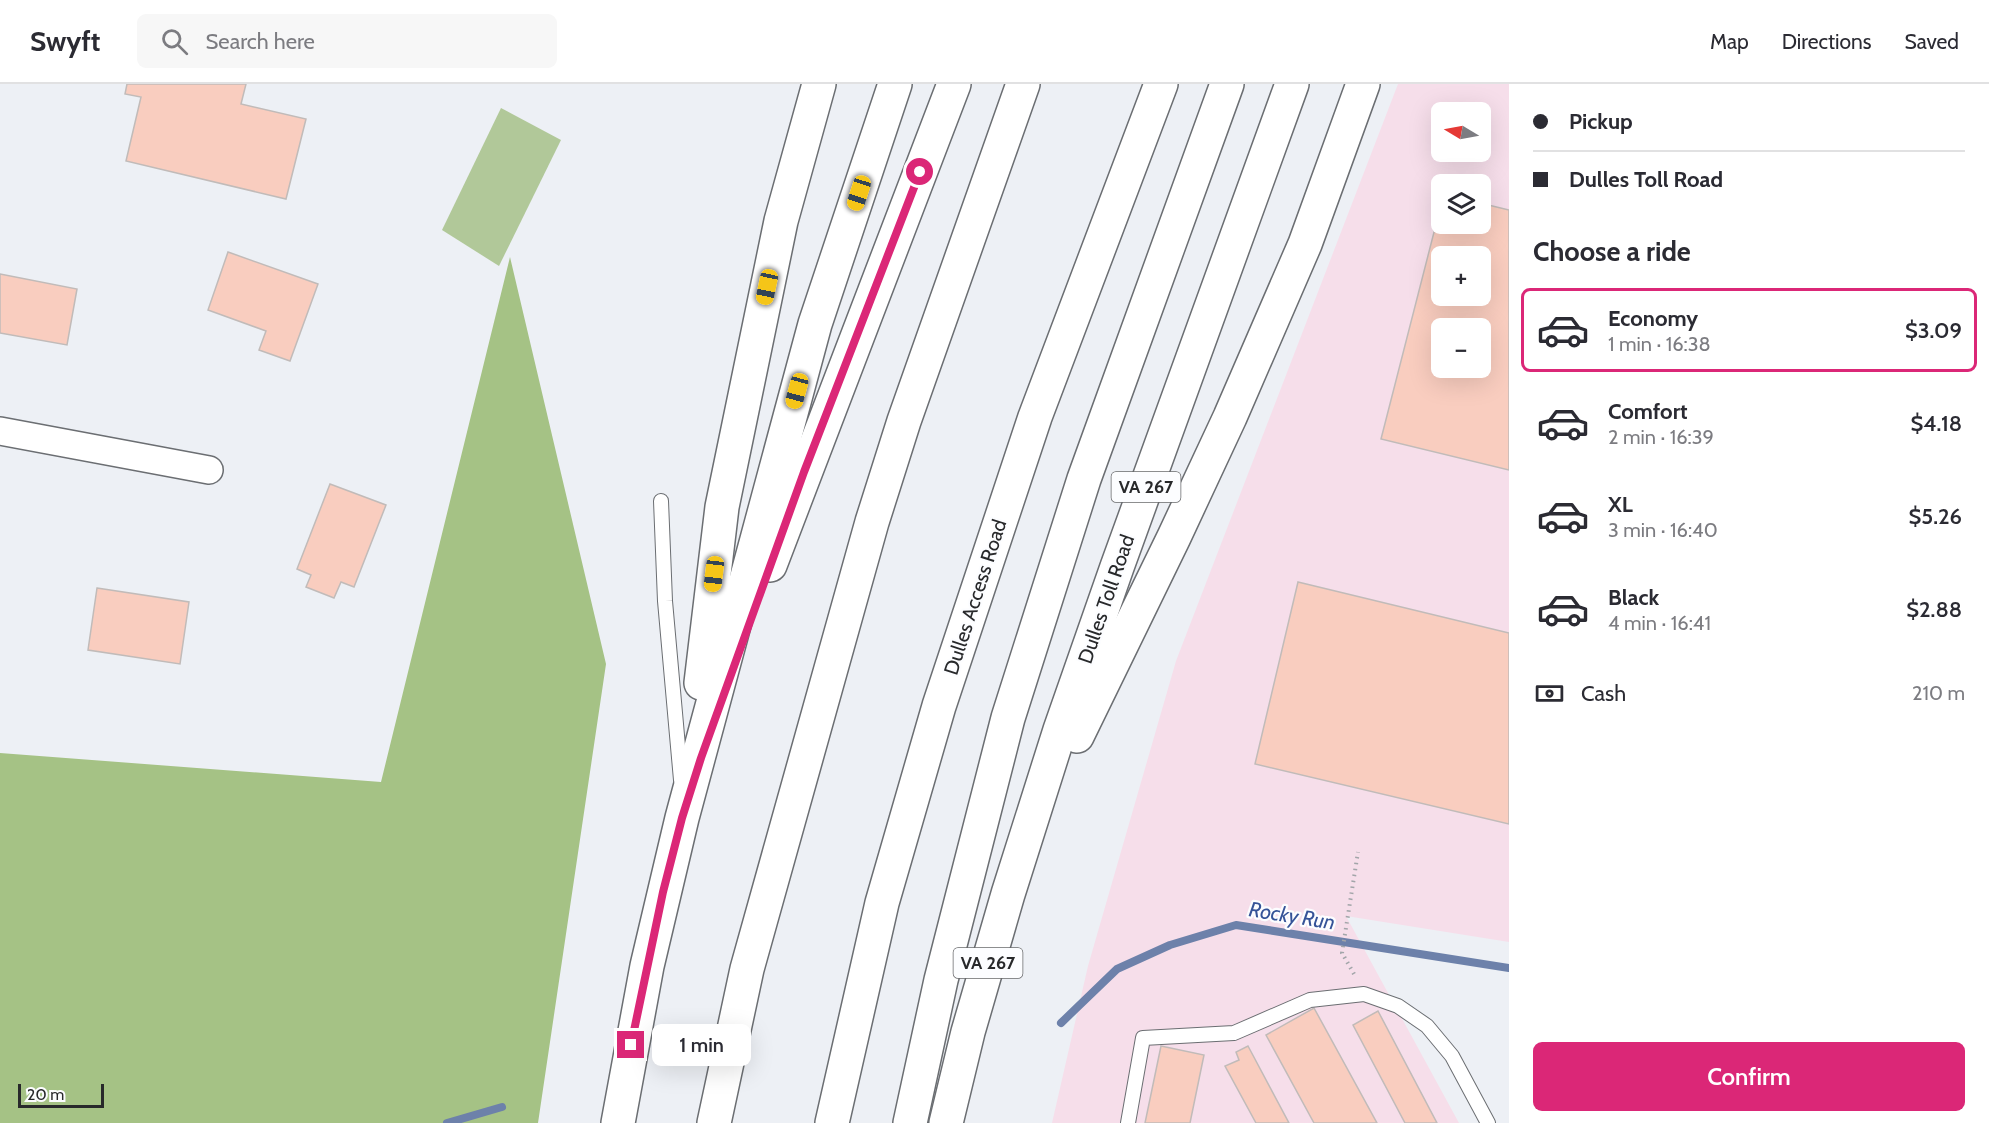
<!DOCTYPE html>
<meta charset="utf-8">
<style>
:root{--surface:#fff;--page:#f7f7f7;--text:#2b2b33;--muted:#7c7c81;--line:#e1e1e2;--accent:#db2777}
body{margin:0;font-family:Cabin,sans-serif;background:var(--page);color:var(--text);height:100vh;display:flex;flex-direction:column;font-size:22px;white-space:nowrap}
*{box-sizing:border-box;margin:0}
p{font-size:20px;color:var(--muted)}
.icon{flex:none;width:33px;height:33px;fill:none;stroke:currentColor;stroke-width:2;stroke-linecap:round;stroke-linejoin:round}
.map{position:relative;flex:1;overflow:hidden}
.drawer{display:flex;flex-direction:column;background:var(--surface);width:480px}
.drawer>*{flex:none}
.guide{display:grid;align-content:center;height:132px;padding:0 24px;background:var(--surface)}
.needle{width:39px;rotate:280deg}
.tools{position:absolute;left:1431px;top:18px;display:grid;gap:12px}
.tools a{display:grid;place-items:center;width:60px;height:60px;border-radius:9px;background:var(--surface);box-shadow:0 6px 24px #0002;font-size:30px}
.scale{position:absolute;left:18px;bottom:15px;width:86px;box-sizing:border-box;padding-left:6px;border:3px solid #28292b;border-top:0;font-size:16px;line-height:21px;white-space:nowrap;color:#28292b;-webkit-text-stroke:4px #fcfdff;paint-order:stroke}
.end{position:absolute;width:27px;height:27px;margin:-14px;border:8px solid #db2777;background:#fff;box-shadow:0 0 0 3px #fff}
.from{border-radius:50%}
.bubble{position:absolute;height:42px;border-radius:9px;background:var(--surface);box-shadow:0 6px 24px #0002;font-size:20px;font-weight:600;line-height:42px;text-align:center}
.car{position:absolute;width:18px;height:36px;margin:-18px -9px;border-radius:8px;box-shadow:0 0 4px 2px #0007;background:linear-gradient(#f5c518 24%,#345 0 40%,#f5c518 0 76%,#345 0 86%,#f5c518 0)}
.guide b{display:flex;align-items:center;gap:21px;height:57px;font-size:22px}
.guide b+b{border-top:2px solid var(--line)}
.guide i{width:15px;height:15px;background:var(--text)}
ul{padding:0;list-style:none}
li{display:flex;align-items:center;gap:18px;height:84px;margin:0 12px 9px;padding:0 12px;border:3px solid transparent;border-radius:9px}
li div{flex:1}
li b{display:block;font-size:22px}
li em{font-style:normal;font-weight:600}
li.current{border-color:var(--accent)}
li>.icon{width:54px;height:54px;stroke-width:1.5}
h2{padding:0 24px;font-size:27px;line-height:72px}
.pay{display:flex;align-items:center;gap:15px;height:66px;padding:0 24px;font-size:22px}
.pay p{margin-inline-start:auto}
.button{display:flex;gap:12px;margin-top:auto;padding:12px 24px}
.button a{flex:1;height:69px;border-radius:9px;background:var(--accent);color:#fff;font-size:24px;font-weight:600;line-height:69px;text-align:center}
header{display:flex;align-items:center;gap:36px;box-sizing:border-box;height:84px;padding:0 30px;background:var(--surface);border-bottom:2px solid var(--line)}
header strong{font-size:28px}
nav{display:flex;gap:33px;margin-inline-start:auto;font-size:21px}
.search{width:420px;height:54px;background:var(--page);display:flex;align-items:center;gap:15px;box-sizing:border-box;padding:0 21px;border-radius:9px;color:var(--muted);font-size:22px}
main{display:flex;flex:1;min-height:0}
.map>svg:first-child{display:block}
.industrial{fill:#f6deea;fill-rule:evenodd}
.green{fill:#b1c899}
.forest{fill:#a5c285}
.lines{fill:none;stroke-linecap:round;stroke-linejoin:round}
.stream{stroke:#6d81aa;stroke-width:8}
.building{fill:#f9cdbf;stroke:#c1bbb9;stroke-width:1.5;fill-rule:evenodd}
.service-casing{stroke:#6b6e72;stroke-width:16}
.minor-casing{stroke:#6b6e72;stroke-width:30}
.motorway-casing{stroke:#6b6e72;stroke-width:36}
.path{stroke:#a2a5a9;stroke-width:4;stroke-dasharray:1.5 4.5;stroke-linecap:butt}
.service{stroke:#fff;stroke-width:14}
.minor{stroke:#fff;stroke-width:27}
.motorway{stroke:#fff;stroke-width:33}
.route{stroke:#db2777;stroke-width:8}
.labels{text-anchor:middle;stroke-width:4.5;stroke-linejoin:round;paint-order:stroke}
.shield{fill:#fcfdff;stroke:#68696b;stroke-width:1.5}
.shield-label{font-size:18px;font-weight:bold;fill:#28292b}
.street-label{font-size:20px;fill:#28292b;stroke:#fcfdff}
.water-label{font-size:21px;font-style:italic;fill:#355398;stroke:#fcfdff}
</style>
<header>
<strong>Swyft</strong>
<div class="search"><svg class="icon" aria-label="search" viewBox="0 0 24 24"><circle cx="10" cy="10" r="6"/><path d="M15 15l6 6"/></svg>Search here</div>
<nav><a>Map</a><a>Directions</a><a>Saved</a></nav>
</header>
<main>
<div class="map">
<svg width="1509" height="1039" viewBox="0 0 1509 1039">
<rect width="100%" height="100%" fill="#edf0f5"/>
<!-- industrial -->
<path class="industrial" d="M1398 0H1509V858L1346 832 1459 1039H1052L1088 882 1176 577ZM1442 28H1480V68H1442ZM1442 100H1480V140H1442ZM1442 172H1480V212H1442ZM1442 244H1480V284H1442Z"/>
<!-- green -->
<polygon class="green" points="501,24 561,56 499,182 442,146"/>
<!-- forest -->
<polygon class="forest" points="510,173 606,580 538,1039 0,1039 0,669 381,698"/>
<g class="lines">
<!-- stream -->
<g class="stream">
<polyline points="1061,939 1117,885 1170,861 1236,841 1509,884"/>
<polyline points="447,1039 502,1023"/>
</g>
</g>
<!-- building -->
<g class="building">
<polygon points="127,0 246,0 241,20 306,35 286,115 126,77 141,13 125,10"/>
<path d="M1442 117V140H1480V119L1509 126V386L1381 355ZM1442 172H1480V212H1442ZM1442 244H1480V284H1442Z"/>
<polygon points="228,168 318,200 290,277 259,266 266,247 208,226"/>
<polygon points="0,190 77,205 67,261 0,249"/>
<polygon points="330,400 386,421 354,503 341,498 334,514 306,503 311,491 297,485"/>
<polygon points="1298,498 1509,549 1509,740 1255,680"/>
<polygon points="97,504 189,518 180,580 88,566"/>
<polygon points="1314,924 1377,1039 1314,1039 1266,951"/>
<polygon points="1378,927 1437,1039 1405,1039 1353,941"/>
<polygon points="1161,962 1204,971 1190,1039 1145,1039"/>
<polygon points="1248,962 1289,1039 1256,1039 1225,982 1239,976 1236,968"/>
</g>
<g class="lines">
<!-- service casing -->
<g class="service-casing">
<g id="service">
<polyline points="661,417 665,517 681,696"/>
<polyline points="1128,1039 1143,954 1234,949 1310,916 1364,910 1398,922 1427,942 1452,972 1488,1039"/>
</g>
</g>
<!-- minor casing -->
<g class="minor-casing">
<polyline id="minor" points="0,347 209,386"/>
</g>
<!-- motorway casing -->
<g class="motorway-casing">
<g id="motorway">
<polyline points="770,481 954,0"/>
<polyline points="701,599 722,423 781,137 819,0"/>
<polyline points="1077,652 1174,453 1230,333 1305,160 1363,0"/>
<polyline points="618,1039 647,882 682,734 815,240 895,0"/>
<polyline points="714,1039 747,885 872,438 904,337 1023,0"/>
<polyline points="832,1039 882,819 939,622 1035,333 1161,0"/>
<polyline points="910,1039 941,896 1008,634 1084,395 1227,0"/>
<polyline points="946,1039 968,948 1008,810 1060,646 1117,483 1292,0"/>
</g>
</g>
<!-- path -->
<polyline class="path" points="1354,890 1342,869 1358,768"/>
<!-- service -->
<use href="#service" class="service"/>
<!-- minor -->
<use href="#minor" class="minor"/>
<!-- motorway -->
<use href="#motorway" class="motorway"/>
</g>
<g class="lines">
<!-- route -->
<polyline class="route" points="631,961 663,808 682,734 701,674 804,388 920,88"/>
</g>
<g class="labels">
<!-- shield labels -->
<g class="shield">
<rect x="1111.5" y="388" width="69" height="30" rx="4.5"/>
<rect x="953.5" y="864" width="69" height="30" rx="4.5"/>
</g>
<g class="shield-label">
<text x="1146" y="409">VA 267</text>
<text x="988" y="885">VA 267</text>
</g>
<!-- street labels -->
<g class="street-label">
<text transform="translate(975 513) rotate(-72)" y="7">Dulles Access Road</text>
<text transform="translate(1106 515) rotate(-71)" y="7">Dulles Toll Road</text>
</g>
<!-- water labels -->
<g class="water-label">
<text transform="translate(1292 832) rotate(9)" y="7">Rocky Run</text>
</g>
</g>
</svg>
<div class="tools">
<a><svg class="needle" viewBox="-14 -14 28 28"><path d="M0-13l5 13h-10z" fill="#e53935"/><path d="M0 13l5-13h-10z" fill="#7c7c81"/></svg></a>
<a><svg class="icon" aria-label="layers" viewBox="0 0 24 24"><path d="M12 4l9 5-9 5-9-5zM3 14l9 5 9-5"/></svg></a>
<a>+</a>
<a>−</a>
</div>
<div class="scale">20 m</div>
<i class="end from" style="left:920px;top:88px"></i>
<i class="end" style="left:631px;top:961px"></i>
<div class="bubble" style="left:652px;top:940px;width:99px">1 min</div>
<i class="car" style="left:859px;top:109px;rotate:198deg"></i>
<i class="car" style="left:767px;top:203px;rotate:192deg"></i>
<i class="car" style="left:797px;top:307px;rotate:195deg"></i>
<i class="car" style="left:714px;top:490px;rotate:187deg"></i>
</div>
<section class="drawer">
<div class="guide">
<b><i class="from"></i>Pickup</b>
<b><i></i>Dulles Toll Road</b>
</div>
<h2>Choose a ride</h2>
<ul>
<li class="current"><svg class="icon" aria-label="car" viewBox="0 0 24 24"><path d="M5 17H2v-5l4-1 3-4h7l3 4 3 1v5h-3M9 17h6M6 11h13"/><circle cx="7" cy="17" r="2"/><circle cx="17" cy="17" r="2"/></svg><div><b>Economy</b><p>1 min · 16:38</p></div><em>$3.09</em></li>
<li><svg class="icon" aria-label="car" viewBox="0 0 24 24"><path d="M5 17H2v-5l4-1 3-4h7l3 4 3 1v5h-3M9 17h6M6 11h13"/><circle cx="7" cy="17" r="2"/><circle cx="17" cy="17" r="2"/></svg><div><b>Comfort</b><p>2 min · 16:39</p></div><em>$4.18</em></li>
<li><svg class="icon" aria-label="car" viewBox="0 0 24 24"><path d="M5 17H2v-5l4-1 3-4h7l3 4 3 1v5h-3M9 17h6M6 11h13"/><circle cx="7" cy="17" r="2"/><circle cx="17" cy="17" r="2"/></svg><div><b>XL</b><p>3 min · 16:40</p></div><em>$5.26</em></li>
<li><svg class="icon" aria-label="car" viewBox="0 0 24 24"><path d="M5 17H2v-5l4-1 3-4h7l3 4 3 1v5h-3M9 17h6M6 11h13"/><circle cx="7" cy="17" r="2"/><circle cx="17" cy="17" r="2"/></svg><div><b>Black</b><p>4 min · 16:41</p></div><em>$2.88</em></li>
</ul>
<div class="pay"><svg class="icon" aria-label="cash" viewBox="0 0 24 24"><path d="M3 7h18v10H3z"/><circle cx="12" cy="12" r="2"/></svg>Cash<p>210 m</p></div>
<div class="button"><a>Confirm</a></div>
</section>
</main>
